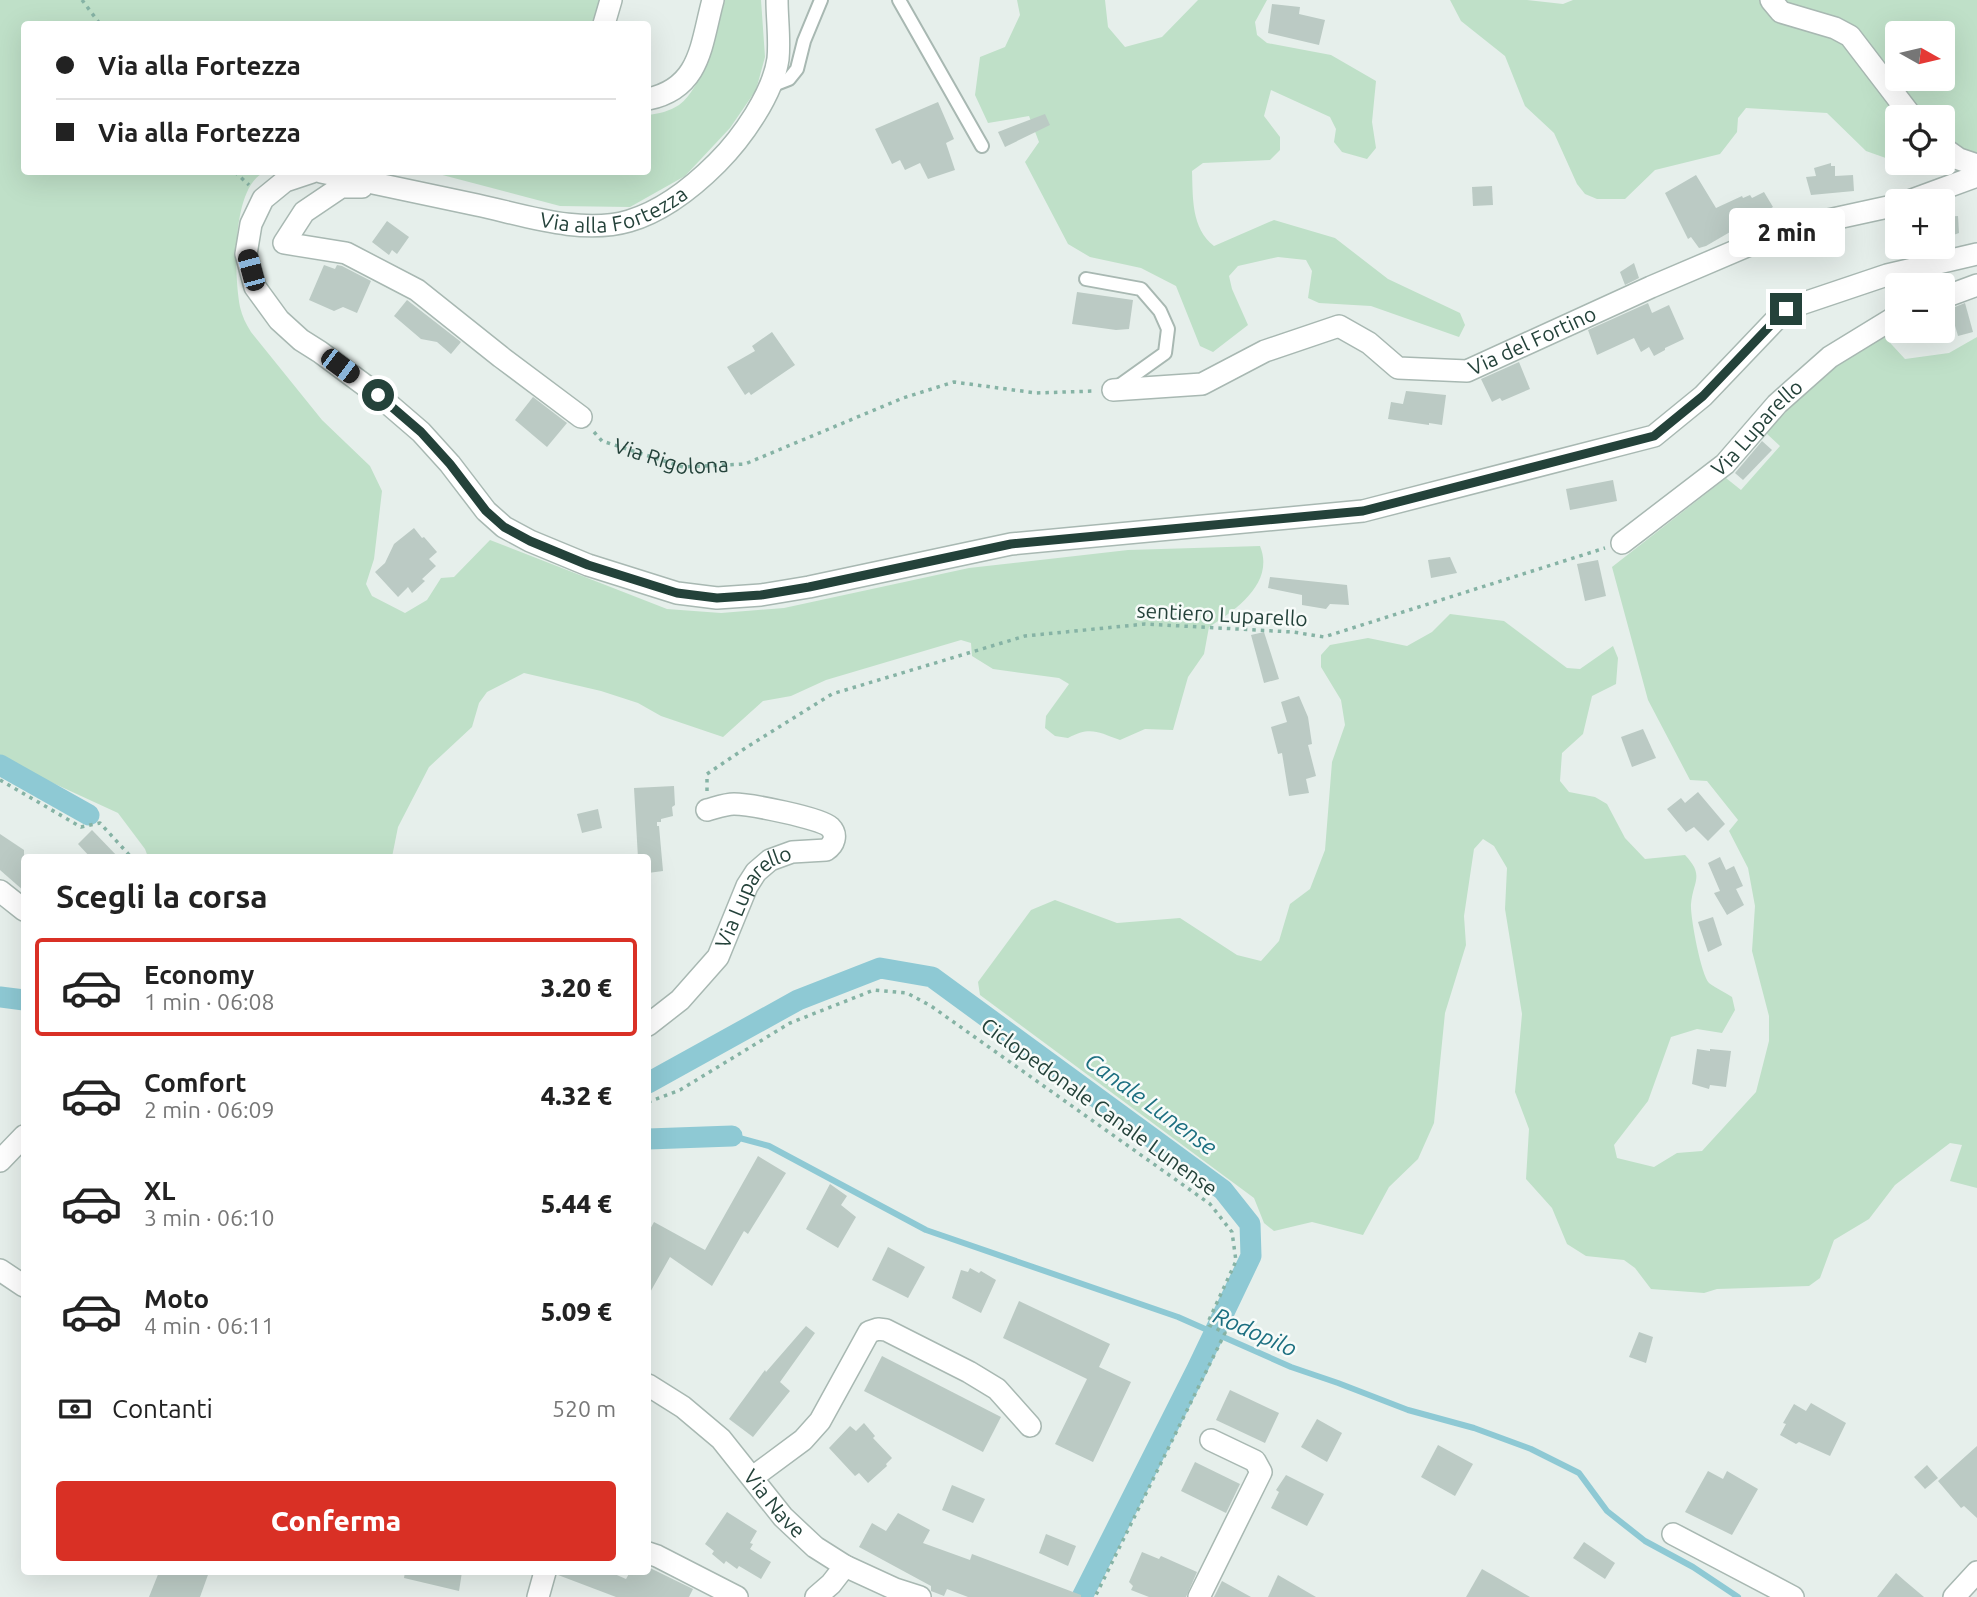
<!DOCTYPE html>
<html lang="it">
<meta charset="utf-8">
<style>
:root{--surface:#fff;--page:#f2f2f2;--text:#222;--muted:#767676;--line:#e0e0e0;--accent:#d93025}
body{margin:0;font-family:Ubuntu,sans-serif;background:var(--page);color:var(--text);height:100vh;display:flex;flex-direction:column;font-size:26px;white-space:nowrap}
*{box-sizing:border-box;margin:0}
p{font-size:23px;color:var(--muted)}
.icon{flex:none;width:38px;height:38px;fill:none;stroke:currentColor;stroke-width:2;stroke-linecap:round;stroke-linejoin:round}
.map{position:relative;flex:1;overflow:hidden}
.sheet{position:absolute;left:21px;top:854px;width:630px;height:721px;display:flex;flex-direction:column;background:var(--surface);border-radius:7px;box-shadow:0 7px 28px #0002}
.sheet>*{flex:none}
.hud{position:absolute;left:21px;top:21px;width:630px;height:154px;border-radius:7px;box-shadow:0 7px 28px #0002;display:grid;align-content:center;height:154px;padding:0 35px;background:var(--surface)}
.needle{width:46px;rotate:98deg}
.buttons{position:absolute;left:1885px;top:21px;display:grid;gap:14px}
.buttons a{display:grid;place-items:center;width:70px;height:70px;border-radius:7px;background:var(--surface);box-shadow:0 7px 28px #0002;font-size:35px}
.end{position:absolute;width:32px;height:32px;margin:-16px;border:9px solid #24423a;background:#fff;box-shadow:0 0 0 4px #fff}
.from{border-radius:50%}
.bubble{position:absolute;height:49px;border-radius:7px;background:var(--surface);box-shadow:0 7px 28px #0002;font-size:23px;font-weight:800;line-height:49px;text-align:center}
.car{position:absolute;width:21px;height:42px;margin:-21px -10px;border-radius:9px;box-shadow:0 0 5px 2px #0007;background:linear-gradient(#222 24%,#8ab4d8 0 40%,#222 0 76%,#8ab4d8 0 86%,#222 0)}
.hud b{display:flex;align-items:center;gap:24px;height:66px;font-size:26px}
.hud b+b{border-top:2px solid var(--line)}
.hud i{width:18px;height:18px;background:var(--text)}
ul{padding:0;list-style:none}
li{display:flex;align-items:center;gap:21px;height:98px;margin:0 14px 10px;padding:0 21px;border:4px solid transparent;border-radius:7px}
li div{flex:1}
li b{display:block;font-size:26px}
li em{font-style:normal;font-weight:800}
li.on{border-color:var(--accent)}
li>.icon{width:63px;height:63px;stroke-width:1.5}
h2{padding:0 35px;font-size:32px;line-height:84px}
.pay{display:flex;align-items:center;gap:18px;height:77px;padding:0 35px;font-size:26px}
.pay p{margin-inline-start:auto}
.action{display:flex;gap:14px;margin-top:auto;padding:14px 35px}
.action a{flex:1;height:80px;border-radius:7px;background:var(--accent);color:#fff;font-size:28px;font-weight:800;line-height:80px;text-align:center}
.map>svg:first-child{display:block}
.green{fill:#bfe0c8;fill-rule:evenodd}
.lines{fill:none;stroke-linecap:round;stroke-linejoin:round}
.stream{stroke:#8ec9d4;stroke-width:6}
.canal{stroke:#8ec9d4;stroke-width:21}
.building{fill:#bbcac4}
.service-casing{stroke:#a8b8b2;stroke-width:16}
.minor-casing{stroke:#a8b8b2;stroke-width:24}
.path{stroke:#86b3a5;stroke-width:3.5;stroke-dasharray:3.5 5;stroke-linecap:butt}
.service{stroke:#fff;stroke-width:12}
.minor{stroke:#fff;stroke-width:21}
.route{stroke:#24423a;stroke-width:9}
.labels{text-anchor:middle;stroke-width:5;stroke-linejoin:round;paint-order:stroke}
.street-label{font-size:21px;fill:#24423a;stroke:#f7fbf9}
.water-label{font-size:23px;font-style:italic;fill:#1c6f80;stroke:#f7fbf9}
</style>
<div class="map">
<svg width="1977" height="1597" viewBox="0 0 1977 1597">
<rect width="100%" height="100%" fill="#e6efeb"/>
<!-- green -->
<g class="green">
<path d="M0 0H600L592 24H24V172H265C231 186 234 276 240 307 242 316 246 324 251 332L322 420 370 466 382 491 374 559 366 584 372 596 405 613 427 600 441 578 454 577 490 540 667 609 721 613 784 608 969 568 1128 550 1260 546C1275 583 1236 610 1209 627L1204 654 1188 677 1173 730 1145 729 1120 740C1098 732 1090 726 1068 738L1055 736 1045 728 1046 716 1069 684 1059 678 993 669 972 656 971 643 961 640 826 680 791 696 763 701 723 737 661 716 638 703 601 691 524 673 487 692 479 703 472 727 429 767 398 827 392 857H148L145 849 118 813 18 767 0 756Z"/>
<path d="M725 0H761L765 57 756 90 730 128 685 176 630 207 560 206 431 172H648V115C658 114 670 111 679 105 704 87 717 29 725 0Z"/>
<path d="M1017 0H1105L1108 27 1125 47 1162 37 1198 0H1267L1255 22 1257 35 1267 43 1331 55 1376 81 1372 122 1376 148 1367 159 1342 152 1334 142 1336 129 1330 117 1271 90 1264 116 1280 137V150L1270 160 1203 163 1192 171C1193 198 1191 228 1214 246L1274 220 1335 238 1388 279 1460 313 1465 325 1459 337 1371 306 1319 303 1308 298 1312 271 1306 260 1278 257 1238 266 1229 276 1232 289 1248 325 1213 352 1200 346 1176 286 1141 268 1090 257 1068 244 1025 162 1039 142 1029 116 988 123 975 95 980 57 1005 47 1020 15Z"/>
<path d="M1450 0H1527L1563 4 1573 0H1977V154L1943 159 1942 117H1897V162L1866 151 1827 113 1746 108 1738 118 1737 132 1720 154 1655 170 1625 199H1597L1585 194 1577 184 1554 133 1525 106 1505 56 1461 21ZM1897 33H1942V79H1897Z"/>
<path d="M1881 333 1905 359 1949 353 1977 337V1188L1950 1181 1962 1145 1950 1143 1895 1185 1869 1219 1834 1240 1820 1278 1809 1286 1717 1289 1704 1293 1651 1289 1635 1268 1624 1260 1586 1256 1567 1244 1552 1208 1526 1179 1529 1129 1515 1092 1522 1014 1505 909 1507 868 1494 846 1483 839 1474 849 1464 916 1466 945 1445 1013 1434 1123 1418 1159 1389 1187 1363 1235 1312 1222 1274 1231 1264 1223 1254 1198 980 995 978 982 1031 910 1055 900 1117 923 1180 918 1237 955 1261 961 1279 941 1290 904 1310 889 1325 850 1332 762 1345 725 1341 700 1321 667V655L1330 645 1368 638 1407 646 1432 632 1450 614 1504 621 1567 668 1580 669 1613 646 1618 658 1616 684 1592 696 1583 734 1562 753 1560 781 1569 792 1595 797 1607 804 1625 838 1645 859 1685 855C1705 876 1693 881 1691 904 1690 916 1701 975 1709 983 1715 988 1725 992 1732 997L1735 1010 1722 1033 1697 1029 1671 1037 1648 1101 1614 1145 1617 1158 1654 1167 1677 1153 1702 1151 1756 1092 1769 1041V1016L1752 951 1755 906 1748 868 1729 831 1738 820 1707 781 1690 780 1648 700 1612 567 1726 478 1741 490 1780 446 1766 433 1835 360Z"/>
</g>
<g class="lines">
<!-- stream -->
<polyline class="stream" points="732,1136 769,1146 926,1230 1178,1317 1291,1367 1338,1383 1408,1410 1474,1428 1531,1449 1579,1473 1607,1511 1645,1541 1693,1567 1738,1597"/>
<!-- canal -->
<g class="canal">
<polyline points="0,765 89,815"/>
<polyline points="0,997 24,1000"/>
<polyline points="648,1083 798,1000 880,968 932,977 1223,1190 1250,1224 1251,1256 1197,1369 1082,1597"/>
<polyline points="648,1139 732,1136"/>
</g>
</g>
<!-- building -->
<g class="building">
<polygon points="1272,4 1300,7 1299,14 1325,20 1319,45 1268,33"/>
<polygon points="938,102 954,139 946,143 955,170 928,179 920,163 905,170 900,160 892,164 875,129"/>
<polygon points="1045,114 1050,125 1005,147 998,132"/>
<polygon points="1831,163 1831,166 1835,166 1835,176 1853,175 1854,191 1811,195 1806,177 1816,176 1814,168"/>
<polygon points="1696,175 1716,208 1742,196 1743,198 1750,195 1752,198 1764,192 1773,207 1706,246 1699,248 1691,237 1688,239 1665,193"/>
<polygon points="1492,186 1493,205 1473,206 1472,187"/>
<polygon points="1958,216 1959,233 1942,239 1942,217"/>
<polygon points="387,221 409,237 397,254 392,250 389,255 372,242"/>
<polygon points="1634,263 1639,278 1625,285 1620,272"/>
<polygon points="324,265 335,269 337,265 342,266 371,281 357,313 343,307 334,311 309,300"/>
<polygon points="1077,292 1133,300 1129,329 1116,330 1072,324"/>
<polygon points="407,300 461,342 451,354 437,342 421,339 394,316"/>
<polygon points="1648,303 1652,313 1669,305 1684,339 1665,348 1665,350 1654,356 1649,347 1641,352 1634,338 1597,355 1588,330"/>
<polygon points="1965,303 1973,332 1958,336 1950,309"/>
<polygon points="772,332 795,365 751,395 749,392 745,395 727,367 755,351 752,346"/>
<polygon points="1519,362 1530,389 1502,401 1500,398 1492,402 1481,379"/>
<polygon points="1406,391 1446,395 1442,425 1429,423 1429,425 1388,419 1391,402 1403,404"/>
<polygon points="533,397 567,423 547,447 515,420"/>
<polygon points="1762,441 1772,450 1743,480 1735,473"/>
<polygon points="1613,480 1617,501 1570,510 1566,489"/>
<polygon points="414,528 422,538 424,537 437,552 429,559 436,566 422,579 425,581 412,593 408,587 398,597 375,572 385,563 394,544"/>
<polygon points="1450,557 1457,573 1431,578 1428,560"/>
<polygon points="1598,560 1606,596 1585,601 1577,564"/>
<polygon points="1270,577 1347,585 1349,605 1330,604 1326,609 1302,605 1302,595 1268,588"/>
<polygon points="1264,632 1279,679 1264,683 1251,635"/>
<polygon points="1299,696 1308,717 1312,744 1308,745 1316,776 1306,779 1309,793 1289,796 1282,753 1278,754 1271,727 1287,722 1281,702"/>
<polygon points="1643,729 1656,758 1632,767 1621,737"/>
<polygon points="674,786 675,805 672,807 673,816 661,819 661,822 657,822 657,826 659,826 663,871 648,873 648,858 638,858 634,788"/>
<polygon points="1698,792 1725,824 1708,841 1694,827 1686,832 1667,809 1681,798 1685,803"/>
<polygon points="598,809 602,828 582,833 577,814"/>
<polygon points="92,830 119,858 91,858 78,844"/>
<polygon points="0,834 24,850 24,891 0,870"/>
<polygon points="1720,857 1726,870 1734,866 1743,886 1736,889 1744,905 1727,915 1714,893 1720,891 1708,863"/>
<polygon points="1713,917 1722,945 1708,952 1698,922"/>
<polygon points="1697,1049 1710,1051 1710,1049 1731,1051 1726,1087 1710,1085 1709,1089 1692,1084"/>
<polygon points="758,1156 786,1173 748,1234 744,1231 712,1286 670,1257 648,1296 648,1233 654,1222 705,1250"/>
<polygon points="830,1184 847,1196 841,1205 856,1217 838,1248 806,1229"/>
<polygon points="888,1247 925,1267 908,1298 872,1280"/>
<polygon points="970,1268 979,1273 981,1271 996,1280 981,1313 952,1298 961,1270 968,1272"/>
<polygon points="1019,1301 1110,1344 1099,1367 1131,1382 1093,1462 1055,1444 1087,1379 1003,1338"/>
<polygon points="806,1326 815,1333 780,1382 790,1391 753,1437 729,1419 765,1370 766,1372"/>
<polygon points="1639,1332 1653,1337 1646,1363 1629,1357"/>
<polygon points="882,1356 1001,1417 983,1452 864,1391"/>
<polygon points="1230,1390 1279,1413 1265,1443 1216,1420"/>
<polygon points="1811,1403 1846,1423 1830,1456 1799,1442 1796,1444 1780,1435 1786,1424 1783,1423 1794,1404 1806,1411"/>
<polygon points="1317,1419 1342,1433 1327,1462 1301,1447"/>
<polygon points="864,1423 875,1436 873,1438 892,1458 886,1464 887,1466 868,1483 859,1473 855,1476 829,1448 850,1426 856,1431"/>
<polygon points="1438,1445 1473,1464 1455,1496 1421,1477"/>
<polygon points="1977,1446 1977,1518 1964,1506 1961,1508 1938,1481"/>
<polygon points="1195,1462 1240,1484 1226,1513 1181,1491"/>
<polygon points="1927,1465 1938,1478 1925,1489 1914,1477"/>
<polygon points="1708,1471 1723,1479 1727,1471 1758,1489 1732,1535 1685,1512"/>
<polygon points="1286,1475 1324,1494 1307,1526 1271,1508 1279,1492 1276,1490"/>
<polygon points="952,1485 985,1499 973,1523 942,1510"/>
<polygon points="727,1512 757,1531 750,1543 753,1544 750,1549 771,1562 761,1579 739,1566 737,1569 726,1561 724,1564 712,1554 714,1551 705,1544"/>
<polygon points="898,1513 930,1530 923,1543 970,1560 972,1554 1081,1595 1081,1597 968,1597 947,1589 944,1596 931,1591 931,1586 859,1547 872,1523 886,1531"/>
<polygon points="1046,1534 1076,1546 1068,1566 1039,1553"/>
<polygon points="1584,1542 1615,1563 1605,1579 1573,1558"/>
<polygon points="1142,1552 1159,1559 1161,1556 1197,1572 1186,1597 1149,1597 1131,1590 1133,1586 1129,1582"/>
<polygon points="648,1567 693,1589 689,1597 616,1597 558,1575 558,1572 610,1572 626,1579 630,1572 648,1572"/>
<polygon points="1482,1569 1496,1577 1530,1597 1466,1597"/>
<polygon points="159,1572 209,1572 200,1597 149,1597"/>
<polygon points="405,1572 462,1572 459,1591 404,1578"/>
<polygon points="1896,1573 1905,1581 1924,1597 1877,1597"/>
<polygon points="1278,1575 1316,1597 1268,1597"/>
<polygon points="1222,1581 1251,1597 1214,1597"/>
</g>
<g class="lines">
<!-- service casing -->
<g class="service-casing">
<g id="service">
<polyline points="899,0 982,146"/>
<polyline points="771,86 789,79 797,69 804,41 821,0"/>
<polyline points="1086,279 1141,289 1160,311 1168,329 1165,353 1116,388"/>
</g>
</g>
<!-- minor casing -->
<g class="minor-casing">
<g id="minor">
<polyline points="1771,0 1781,12 1835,28 1850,36 1912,117"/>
<polyline points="604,24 611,0"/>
<path d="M648 99C701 88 701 44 713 0"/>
<polyline points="1942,147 1959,159 1977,165"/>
<polyline points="312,172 285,181 263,199 251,224 246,254 255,287 279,320 301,340 320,352 378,395 421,432 450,464 486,511 504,527 530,541 588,565 677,593 717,598 761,595 809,587 1011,544 1363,511 1654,436 1703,396 1786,309 1887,275 1977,254"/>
<path id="s2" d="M321 172C373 183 425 194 477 205 524 215 581 235 629 221 663 211 692 188 717 163 742 138 773 94 778 59 780 40 777 19 777 0"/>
<polyline points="362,187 341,187 304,212 284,243 346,253 417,290 501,357 581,417"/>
<polyline points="1909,201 1977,176"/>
<polyline points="1942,298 1977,285"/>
<path id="s3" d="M1113 390 1202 384 1265 351 1339 326 1369 343 1398 368 1467 371 1651 287 1787 229 1897 205"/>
<path id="s4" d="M1622 543 1725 464 1777 404 1830 357 1897 316"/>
<polyline points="0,891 24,910"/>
<path id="s5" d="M648 1025 680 1000 718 957 747 886 756 872 770 860 792 852 826 850C834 845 838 835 830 827 821 818 749 804 734 804 725 804 715 808 707 810"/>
<polyline points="0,1161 24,1136"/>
<polyline points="0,1270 24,1286"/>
<path id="s6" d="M648 1385 683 1407 721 1439 783 1517 815 1547 845 1566 895 1589 920 1597"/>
<polyline points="753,1477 803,1440 820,1421 869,1332 878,1329 886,1330 969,1372 997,1389 1030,1426"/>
<polyline points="1673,1534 1793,1597"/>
<polyline points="648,1553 657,1556 737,1597"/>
<polyline points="538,1597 545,1572"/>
<polyline points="816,1597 831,1584 845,1566"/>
<polyline points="1199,1597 1261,1472 1255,1461 1211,1440"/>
<polyline points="1954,1597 1977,1572"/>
</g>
</g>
<!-- path -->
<g class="path">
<polyline points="82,0 100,24"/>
<polyline points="235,172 249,185"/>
<path id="s1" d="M594 432 602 441 683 467 745 464 903 398 954 382 1036 393 1094 391"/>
<polyline points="0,780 81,827 100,823 132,858"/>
<polyline points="707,791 707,774 747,747 832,694 1025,636 1145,624 1293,632 1324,637 1605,548"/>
<polyline points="648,1102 680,1090 790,1023 874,990 907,993 931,1006 1210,1204 1232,1232 1236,1261 1209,1320 1209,1325 1225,1333 1095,1597"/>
</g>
<!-- service -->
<use href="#service" class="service"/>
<!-- minor -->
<use href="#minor" class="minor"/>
</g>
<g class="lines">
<!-- route -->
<polyline class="route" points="378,395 421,432 450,464 486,511 504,527 530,541 588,565 677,593 717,598 761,595 809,587 1011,544 1363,511 1654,436 1703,396 1786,309"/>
</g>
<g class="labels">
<!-- street labels -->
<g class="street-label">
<text dy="7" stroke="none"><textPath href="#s2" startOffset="301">Via alla Fortezza</textPath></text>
<text dy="7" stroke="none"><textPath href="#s3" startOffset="452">Via del Fortino</textPath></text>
<text dy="7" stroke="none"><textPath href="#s4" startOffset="178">Via Luparello</textPath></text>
<text dy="7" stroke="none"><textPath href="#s1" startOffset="84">Via Rigolona</textPath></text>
<text transform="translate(1222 615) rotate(3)" y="7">sentiero Luparello</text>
<text dy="7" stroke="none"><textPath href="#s5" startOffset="170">Via Luparello</textPath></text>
<text transform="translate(1099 1107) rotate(36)" y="7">Ciclopedonale Canale Lunense</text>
<text dy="7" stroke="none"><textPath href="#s6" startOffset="175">Via Nave</textPath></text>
</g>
<!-- water labels -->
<g class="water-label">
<text transform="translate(1151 1104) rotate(36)" y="8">Canale Lunense</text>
<text transform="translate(1255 1332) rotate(24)" y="8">Rodopilo</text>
</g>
</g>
</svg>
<div class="buttons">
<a><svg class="needle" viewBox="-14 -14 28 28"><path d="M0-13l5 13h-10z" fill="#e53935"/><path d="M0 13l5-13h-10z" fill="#767676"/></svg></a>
<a><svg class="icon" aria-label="locate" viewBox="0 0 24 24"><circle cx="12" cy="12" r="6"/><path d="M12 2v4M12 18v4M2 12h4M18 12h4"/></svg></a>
<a>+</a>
<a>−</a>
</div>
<i class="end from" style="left:378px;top:395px"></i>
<i class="end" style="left:1786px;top:309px"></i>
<div class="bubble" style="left:1729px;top:208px;width:116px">2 min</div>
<i class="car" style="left:251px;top:270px;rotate:345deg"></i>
<i class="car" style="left:340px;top:366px;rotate:127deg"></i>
<div class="hud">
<b><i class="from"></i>Via alla Fortezza</b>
<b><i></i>Via alla Fortezza</b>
</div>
<section class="sheet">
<h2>Scegli la corsa</h2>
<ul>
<li class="on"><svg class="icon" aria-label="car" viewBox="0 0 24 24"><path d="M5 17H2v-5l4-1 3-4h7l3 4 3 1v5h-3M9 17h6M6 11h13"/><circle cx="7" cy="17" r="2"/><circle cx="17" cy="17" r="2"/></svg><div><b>Economy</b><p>1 min · 06:08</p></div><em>3.20 €</em></li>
<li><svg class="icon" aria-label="car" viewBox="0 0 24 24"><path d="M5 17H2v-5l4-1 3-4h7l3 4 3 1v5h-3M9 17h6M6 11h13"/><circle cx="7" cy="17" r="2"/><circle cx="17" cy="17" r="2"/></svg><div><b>Comfort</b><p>2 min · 06:09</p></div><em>4.32 €</em></li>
<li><svg class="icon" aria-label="car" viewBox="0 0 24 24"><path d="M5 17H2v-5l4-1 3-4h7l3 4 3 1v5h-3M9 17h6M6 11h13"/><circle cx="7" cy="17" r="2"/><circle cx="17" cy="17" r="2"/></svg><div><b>XL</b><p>3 min · 06:10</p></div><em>5.44 €</em></li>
<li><svg class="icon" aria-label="car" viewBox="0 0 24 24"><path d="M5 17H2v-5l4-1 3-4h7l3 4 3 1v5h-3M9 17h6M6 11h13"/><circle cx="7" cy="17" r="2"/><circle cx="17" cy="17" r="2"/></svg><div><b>Moto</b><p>4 min · 06:11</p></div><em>5.09 €</em></li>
</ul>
<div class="pay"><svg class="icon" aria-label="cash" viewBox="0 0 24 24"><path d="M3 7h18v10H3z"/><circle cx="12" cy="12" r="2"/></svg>Contanti<p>520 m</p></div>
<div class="action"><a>Conferma</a></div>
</section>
</div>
